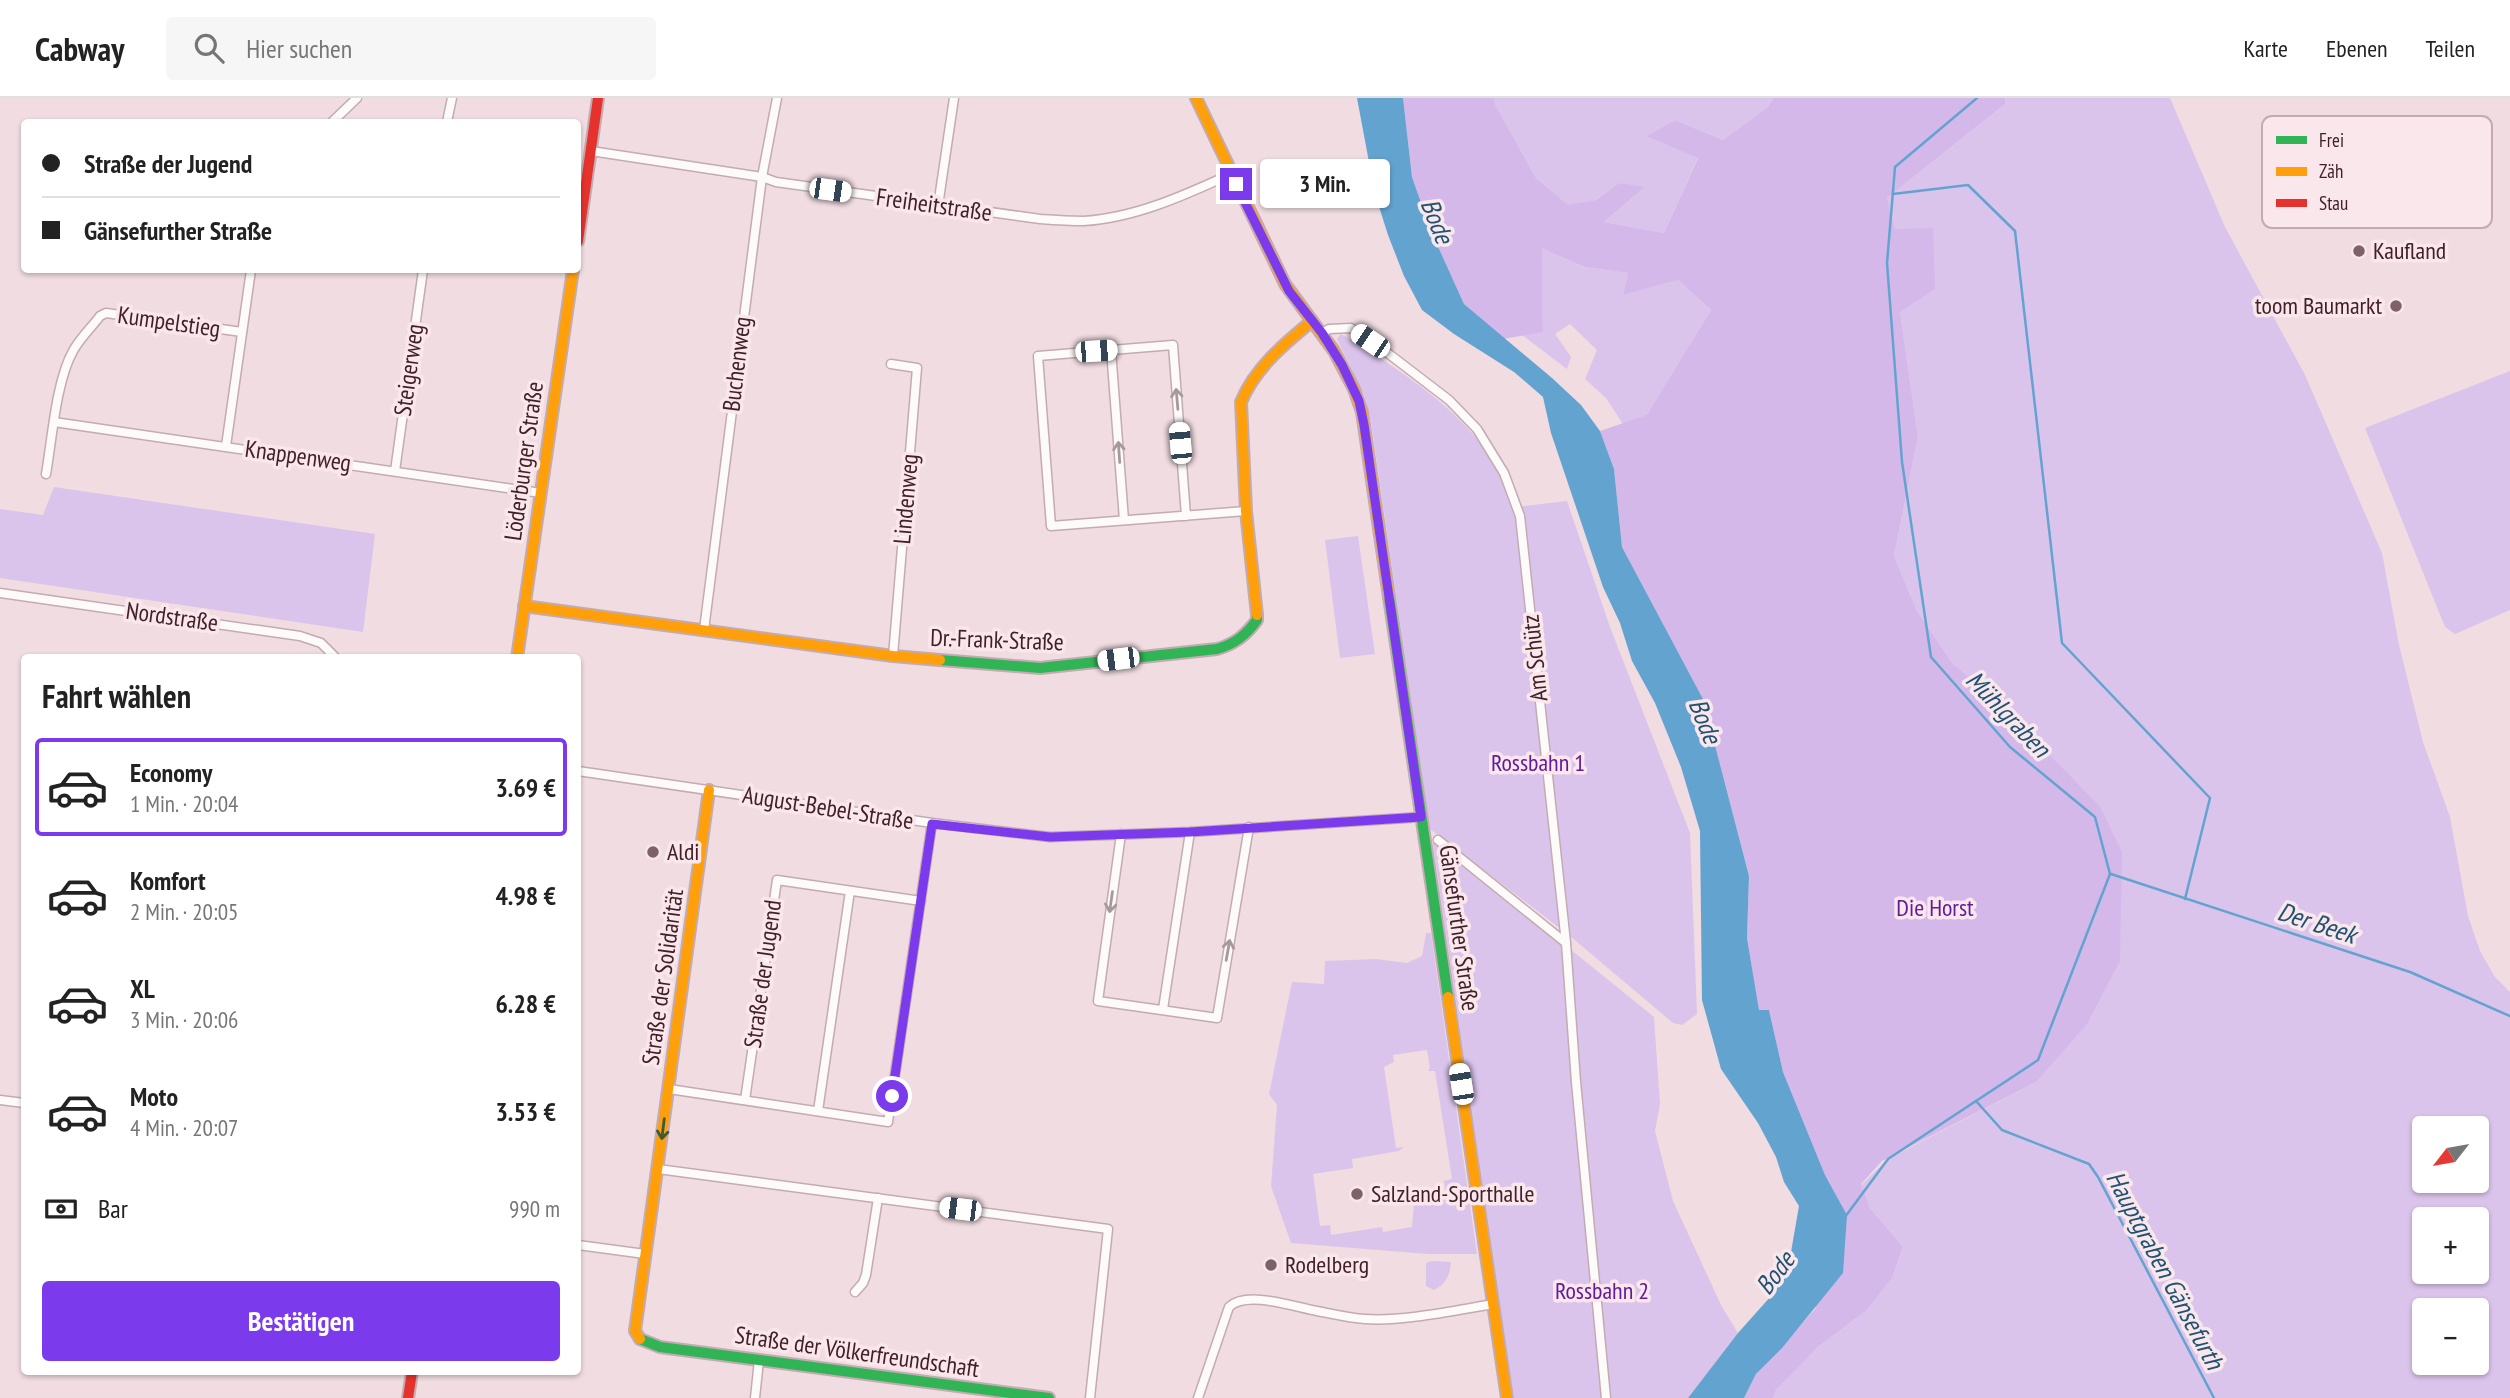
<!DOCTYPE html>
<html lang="de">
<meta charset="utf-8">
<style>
:root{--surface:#fff;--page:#f6f6f6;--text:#222;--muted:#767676;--line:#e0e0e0;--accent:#7c3aed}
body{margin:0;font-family:"PT Sans Narrow",sans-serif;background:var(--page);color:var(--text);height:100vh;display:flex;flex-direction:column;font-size:26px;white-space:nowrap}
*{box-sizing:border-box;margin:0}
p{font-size:23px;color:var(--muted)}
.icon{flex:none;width:38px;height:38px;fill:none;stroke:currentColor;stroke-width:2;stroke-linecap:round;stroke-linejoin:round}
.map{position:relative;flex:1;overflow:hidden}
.panel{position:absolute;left:21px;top:556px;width:560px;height:721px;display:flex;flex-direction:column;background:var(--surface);border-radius:7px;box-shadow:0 2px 5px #0004}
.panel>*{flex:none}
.hud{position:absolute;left:21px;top:21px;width:560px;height:154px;border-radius:7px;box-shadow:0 2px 5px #0004;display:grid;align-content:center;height:154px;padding:0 21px;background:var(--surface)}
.needle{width:46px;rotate:239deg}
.controls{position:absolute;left:2412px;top:1018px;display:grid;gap:14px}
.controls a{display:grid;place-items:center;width:77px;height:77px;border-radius:7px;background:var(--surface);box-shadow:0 2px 5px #0004;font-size:35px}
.end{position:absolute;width:32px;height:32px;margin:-16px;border:9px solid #7c3aed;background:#fff;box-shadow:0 0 0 4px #fff}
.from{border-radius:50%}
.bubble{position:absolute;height:49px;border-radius:7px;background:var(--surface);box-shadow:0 2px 5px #0004;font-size:23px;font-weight:600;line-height:49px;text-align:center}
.car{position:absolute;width:21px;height:42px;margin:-21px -10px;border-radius:9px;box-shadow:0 0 5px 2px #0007;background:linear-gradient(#fff 24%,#345 0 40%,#fff 0 76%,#345 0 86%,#fff 0)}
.hud b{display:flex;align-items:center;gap:24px;height:66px;font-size:26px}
.hud b+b{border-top:2px solid var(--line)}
.hud i{width:18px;height:18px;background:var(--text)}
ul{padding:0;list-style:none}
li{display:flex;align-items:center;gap:21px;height:98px;margin:0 14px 10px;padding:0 7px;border:4px solid transparent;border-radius:7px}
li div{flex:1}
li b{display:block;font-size:26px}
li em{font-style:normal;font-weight:600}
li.selected{border-color:var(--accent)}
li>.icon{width:63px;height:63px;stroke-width:1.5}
h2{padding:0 21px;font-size:32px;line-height:84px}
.pay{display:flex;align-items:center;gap:18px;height:77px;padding:0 21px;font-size:26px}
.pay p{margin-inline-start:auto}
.button{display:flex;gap:14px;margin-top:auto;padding:14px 21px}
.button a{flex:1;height:80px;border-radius:7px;background:var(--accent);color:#fff;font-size:28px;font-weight:600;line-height:80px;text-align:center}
header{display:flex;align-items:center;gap:42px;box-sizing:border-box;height:98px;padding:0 35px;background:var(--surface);border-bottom:2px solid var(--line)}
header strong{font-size:33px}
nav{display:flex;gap:38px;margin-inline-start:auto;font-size:24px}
.search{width:490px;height:63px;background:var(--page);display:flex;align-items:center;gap:18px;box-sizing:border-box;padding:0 24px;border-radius:7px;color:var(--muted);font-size:26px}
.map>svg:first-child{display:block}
.green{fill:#dbc4eb;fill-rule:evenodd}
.forest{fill:#d4b8ea}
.water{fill:#63a3d0}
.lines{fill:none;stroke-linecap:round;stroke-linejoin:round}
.stream{stroke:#63a3d0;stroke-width:2.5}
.street-casing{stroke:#c3abb2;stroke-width:11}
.fast-casing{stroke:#c3abb2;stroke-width:14}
.slow-casing{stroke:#c3abb2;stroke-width:14}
.jam-casing{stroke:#c3abb2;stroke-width:14}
.street{stroke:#fdfafa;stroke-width:8}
.fast{stroke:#30b455;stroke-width:10}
.slow{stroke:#ff9f0a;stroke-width:10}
.jam{stroke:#e5322d;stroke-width:10}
.oneway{stroke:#a8989c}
.oneway2{stroke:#3a5b3b}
.route{stroke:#7c3aed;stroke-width:9}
.poi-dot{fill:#7e626a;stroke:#f9e7eb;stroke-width:2.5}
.labels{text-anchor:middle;stroke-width:7;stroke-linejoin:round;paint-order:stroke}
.street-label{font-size:24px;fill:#41202a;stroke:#f9e7eb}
.poi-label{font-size:24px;fill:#41202a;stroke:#f9e7eb;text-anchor:start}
.park-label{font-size:24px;fill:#601b9e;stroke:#f9e7eb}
.water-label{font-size:26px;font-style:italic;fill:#215273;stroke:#f9e7eb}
.key{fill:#f9e7eb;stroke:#c2abb1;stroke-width:2}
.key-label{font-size:19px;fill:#41202a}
</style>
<header>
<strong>Cabway</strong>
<div class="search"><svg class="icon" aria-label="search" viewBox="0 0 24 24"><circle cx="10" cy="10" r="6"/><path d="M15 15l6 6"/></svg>Hier suchen</div>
<nav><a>Karte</a><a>Ebenen</a><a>Teilen</a></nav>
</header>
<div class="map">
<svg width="2510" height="1300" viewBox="0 0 2510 1300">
<rect width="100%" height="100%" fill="#f0dce1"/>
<!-- green -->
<g class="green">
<polygon points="1494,0 1773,0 1768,9 1723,42 1675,22 1646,38 1698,59 1664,135 1604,124 1644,90 1619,85 1596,102 1569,108 1536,80 1495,6"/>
<path d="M2005 0H2170L2225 129 2305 277 2382 455 2399 547 2423 644 2450 719 2468 818 2480 853 2495 879 2510 894V1300H1773L1776 1292 1818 1249 1867 1212 1892 1180 1903 1149 1870 1110 1861 1087 1888 1061 2036 984 2099 707 1991 597 1953 566 1917 513 1894 458 1918 339 1900 214 1895 131 1887 100 2005 6ZM2424 1031H2476V1083H2424ZM2424 1122H2476V1174H2424ZM2424 1213H2476V1265H2424Z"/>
<polygon points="1541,149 1583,169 1628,175 1623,197 1678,182 1711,212 1647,318 1623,326 1606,300 1585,281 1597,252 1570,226 1555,236 1571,259 1567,271 1522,237 1543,233"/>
<path d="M1341 236C1403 274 1462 310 1500 373 1507 384 1510 397 1515 409L1567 403 1610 529 1690 735 1697 916 1682 927 1673 925 1570 838 1430 731 1371 324 1364 297 1337 241Z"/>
<polygon points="2510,273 2510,512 2455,536 2445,529 2365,330"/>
<polygon points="54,389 375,436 363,534 0,480 0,411 43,417"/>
<polygon points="1358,438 1375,556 1340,560 1325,442"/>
<polygon points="1434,744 1438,744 1654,919 1660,1006 1655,1033 1673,1103 1721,1207 1738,1235 1688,1300 1514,1300 1433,747"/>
<path d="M1426 835H1431L1477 1156H1428L1291 1145 1271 1088 1277 1007 1269 996 1292 884 1324 886 1325 863 1376 861 1407 865 1422 858ZM1427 952 1430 970 1428 973H1435L1452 1081 1444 1083 1446 1096 1417 1101 1414 1105 1412 1129 1383 1134 1382 1129 1331 1137 1330 1127 1320 1128 1313 1076 1353 1070 1352 1061 1399 1053 1404 1049 1396 1050 1384 969 1394 964 1393 957Z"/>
<path d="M1432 1163 1451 1164C1450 1177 1446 1186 1434 1192L1426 1188V1165Z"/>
</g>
<!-- forest -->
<polygon class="forest" points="1403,0 1494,0 1495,6 1536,80 1568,107 1596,102 1619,85 1645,89 1604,124 1664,135 1698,60 1646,38 1675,22 1723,42 1768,9 1773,0 2005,0 2005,6 1887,100 1895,131 1933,130 1935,191 1900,214 1918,339 1894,458 1917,513 1953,566 1991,597 2099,707 2122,754 2120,863 2087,926 2036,984 1882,1063 1861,1086 1870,1110 1903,1149 1892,1180 1867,1212 1818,1249 1776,1292 1773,1300 1744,1300 1756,1276 1815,1211 1847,1117 1825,1077 1783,974 1769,912 1759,913 1747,840 1749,778 1703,601 1622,449 1614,371 1600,333 1647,317 1711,212 1678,182 1623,197 1628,175 1584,169 1542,150 1543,234 1503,241 1464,206 1431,133 1412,79"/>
<!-- water -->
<polygon class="water" points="1357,0 1403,0 1412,79 1431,133 1464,206 1552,280 1581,307 1600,333 1614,371 1622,449 1703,601 1749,778 1747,840 1759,912 1769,912 1783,974 1825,1077 1847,1117 1843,1175 1782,1250 1756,1276 1744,1300 1688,1300 1738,1235 1772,1197 1791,1154 1799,1108 1784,1084 1776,1059 1758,1025 1721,971 1702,902 1700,733 1681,669 1655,605 1632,563 1620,525 1603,489 1551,335 1543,299 1514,274 1454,236 1422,212 1404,178 1388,137 1375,96"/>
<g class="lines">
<!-- stream -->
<g class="stream">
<polyline points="1893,96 1968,87 2015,133 2062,545 2210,700 2185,801"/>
<polyline points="2111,776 2410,874 2510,918"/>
<polyline points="1976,1003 2002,1032 2089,1066 2098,1079 2214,1300"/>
<polyline points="1845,1119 1888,1061 2038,962 2110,776 2095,719 2010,649 1931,559 1902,364 1887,165 1895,69 1977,0"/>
</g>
<!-- street casing -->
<g class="street-casing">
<g id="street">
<polyline points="332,24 357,0"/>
<polyline points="447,24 452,0"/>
<path d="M591 53 762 79 776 84 1040 121C1054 122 1069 123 1083 123 1135 120 1185 97 1231 76"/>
<polyline points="938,108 954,0"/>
<polyline points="1322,235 1329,231 1351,230 1389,256 1449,302 1477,331 1504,375 1520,418 1566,845 1576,984 1606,1300"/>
<polyline points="1111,252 1124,422"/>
<polyline points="891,266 917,270 893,558"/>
<polyline points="54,324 541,395"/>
<polyline points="226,348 251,172"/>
<polyline points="395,373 423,172"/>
<path d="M46 376C52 342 56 283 73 253 80 240 92 229 100 218L106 215 242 234"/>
<polyline points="1186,418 1173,247 1038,258 1051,428 1246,413"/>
<polyline points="0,495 300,538 321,545 336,560"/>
<polyline points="704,532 762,79 777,0"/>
<polyline points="578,673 932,725 1050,739 1190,734 1421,719"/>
<polyline points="1121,736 1098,903 1217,920 1249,729"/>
<polyline points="1438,742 1566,845"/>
<polyline points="1163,911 1190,734"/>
<polyline points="669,991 888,1024 932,725"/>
<polyline points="0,1002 24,1005"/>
<polyline points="745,1002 777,782 921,803"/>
<polyline points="818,1013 850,793"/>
<polyline points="658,1071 1108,1131 1090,1300"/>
<polyline points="578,1147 645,1156"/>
<polyline points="855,1194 863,1185 866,1177 878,1100"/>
<polyline points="755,1300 759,1262"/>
<path d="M1198 1300 1229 1209C1247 1192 1294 1209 1317 1213 1333 1216 1349 1220 1365 1221 1401 1224 1457 1212 1494 1206"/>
</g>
</g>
<!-- fast casing -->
<g class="fast-casing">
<g id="fast">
<polyline points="1389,499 1448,899"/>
<path d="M940 562 1040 570 1217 551C1235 546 1246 537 1257 522V517"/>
<polyline points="640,1241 660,1249 1049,1300"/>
</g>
</g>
<!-- slow casing -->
<g class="slow-casing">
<g id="slow">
<polyline points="1196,0 1285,186 1334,253 1354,291 1362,314 1389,499"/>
<polyline points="524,508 893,558 940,562"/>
<path d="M1257 517 1246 413 1241 304C1255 270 1284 246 1312 223"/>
<polyline points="517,560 573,172"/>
<polyline points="1448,899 1507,1300"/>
<polyline points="640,1241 635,1233 709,692"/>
</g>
</g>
<!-- jam casing -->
<g class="jam-casing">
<g id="jam">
<polyline points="578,143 598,0"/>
<polyline points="408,1300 412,1274"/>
</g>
</g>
<!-- street -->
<use href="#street" class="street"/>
<!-- fast -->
<use href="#fast" class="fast"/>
<!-- slow -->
<use href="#slow" class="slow"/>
<!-- jam -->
<use href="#jam" class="jam"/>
</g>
<!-- one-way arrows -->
<defs><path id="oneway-shaft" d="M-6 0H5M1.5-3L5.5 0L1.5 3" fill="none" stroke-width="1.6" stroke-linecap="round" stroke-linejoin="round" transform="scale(1.75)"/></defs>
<g class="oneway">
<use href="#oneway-shaft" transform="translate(1177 301) rotate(-95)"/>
<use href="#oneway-shaft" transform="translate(1119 354) rotate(-94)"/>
<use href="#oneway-shaft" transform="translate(1111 804) rotate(98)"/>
<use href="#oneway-shaft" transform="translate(1228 852) rotate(-80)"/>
</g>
<use class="oneway2" href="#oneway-shaft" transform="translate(663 1031) rotate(97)"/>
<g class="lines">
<!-- route -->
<polyline class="route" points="892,998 932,726 1050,739 1190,734 1421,719 1364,327 1359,303 1342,267 1322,235 1289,193 1236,86"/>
</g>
<!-- markers -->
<g class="poi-dot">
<circle cx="2359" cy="153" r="7"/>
<circle cx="2396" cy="208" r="7"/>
<circle cx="653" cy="754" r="7"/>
<circle cx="1357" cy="1096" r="7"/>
<circle cx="1271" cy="1167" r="7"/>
</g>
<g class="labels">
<!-- street labels -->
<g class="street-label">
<text transform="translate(934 107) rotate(8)" y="8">Freiheitstraße</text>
<text transform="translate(169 224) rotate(8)" y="8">Kumpelstieg</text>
<text transform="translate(737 266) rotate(-83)" y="8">Buchenweg</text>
<text transform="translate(409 272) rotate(-82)" y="8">Steigerweg</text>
<text transform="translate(298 358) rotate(8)" y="8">Knappenweg</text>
<text transform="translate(524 363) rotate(-82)" y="8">Löderburger Straße</text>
<text transform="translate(906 401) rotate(-85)" y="8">Lindenweg</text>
<text transform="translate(172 519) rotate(8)" y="8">Nordstraße</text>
<text transform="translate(997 542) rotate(2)" y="8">Dr.-Frank-Straße</text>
<text transform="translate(1535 560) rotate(-96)" y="8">Am Schütz</text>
<text transform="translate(828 710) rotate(9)" y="8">August-Bebel-Straße</text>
<text transform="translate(1459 830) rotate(82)" y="8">Gänsefurther Straße</text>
<text transform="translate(763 876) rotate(-82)" y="8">Straße der Jugend</text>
<text transform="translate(663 879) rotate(-82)" y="8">Straße der Solidarität</text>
<text transform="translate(857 1254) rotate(8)" y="8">Straße der Völkerfreundschaft</text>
</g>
<!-- poi labels -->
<g class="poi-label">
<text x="2373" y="161">Kaufland</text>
<text x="2382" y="216" text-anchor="end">toom Baumarkt</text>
<text x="667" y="762">Aldi</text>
<text x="1371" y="1104">Salzland-Sporthalle</text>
<text x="1285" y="1175">Rodelberg</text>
</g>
<!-- park labels -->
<g class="park-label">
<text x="1538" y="673">Rossbahn 1</text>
<text x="1935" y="818">Die Horst</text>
<text x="1602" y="1201">Rossbahn 2</text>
</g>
<!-- water labels -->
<g class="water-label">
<text transform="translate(1437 123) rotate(68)" y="9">Bode</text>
<text transform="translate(2008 616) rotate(46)" y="9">Mühlgraben</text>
<text transform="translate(1705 623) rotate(68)" y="9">Bode</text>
<text transform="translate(2317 825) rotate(18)" y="9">Der Beek</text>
<text transform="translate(2165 1172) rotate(62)" y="9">Hauptgraben Gänsefurth</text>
<text transform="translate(1775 1175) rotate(-53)" y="9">Bode</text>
</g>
</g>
<!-- legend -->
<rect x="2262" y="18" width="230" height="112" rx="10" class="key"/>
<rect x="2276" y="38" width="31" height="8" fill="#30b455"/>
<rect x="2276" y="69" width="31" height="9" fill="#ff9f0a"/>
<rect x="2276" y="101" width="31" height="8" fill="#e5322d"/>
<g class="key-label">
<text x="2319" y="49">Frei</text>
<text x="2319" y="80">Zäh</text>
<text x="2319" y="112">Stau</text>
</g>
</svg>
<div class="controls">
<a><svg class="needle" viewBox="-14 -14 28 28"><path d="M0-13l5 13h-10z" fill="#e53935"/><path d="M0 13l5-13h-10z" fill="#767676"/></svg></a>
<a>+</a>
<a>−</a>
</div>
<i class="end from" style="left:892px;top:998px"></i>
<i class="end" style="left:1236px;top:86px"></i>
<div class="bubble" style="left:1260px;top:61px;width:130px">3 Min.</div>
<i class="car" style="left:830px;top:92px;rotate:98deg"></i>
<i class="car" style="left:1370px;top:243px;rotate:304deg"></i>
<i class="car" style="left:1096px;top:253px;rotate:86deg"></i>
<i class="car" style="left:1180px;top:345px;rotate:355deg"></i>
<i class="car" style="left:1118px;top:561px;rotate:263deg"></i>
<i class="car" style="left:1461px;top:986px;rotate:351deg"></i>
<i class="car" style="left:960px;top:1111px;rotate:277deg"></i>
<div class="hud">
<b><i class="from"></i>Straße der Jugend</b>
<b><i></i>Gänsefurther Straße</b>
</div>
<section class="panel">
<h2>Fahrt wählen</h2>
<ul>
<li class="selected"><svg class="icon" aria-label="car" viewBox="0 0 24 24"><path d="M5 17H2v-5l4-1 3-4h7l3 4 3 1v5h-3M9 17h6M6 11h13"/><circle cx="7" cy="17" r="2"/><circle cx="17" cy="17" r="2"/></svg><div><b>Economy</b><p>1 Min. · 20:04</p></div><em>3.69 €</em></li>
<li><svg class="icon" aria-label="car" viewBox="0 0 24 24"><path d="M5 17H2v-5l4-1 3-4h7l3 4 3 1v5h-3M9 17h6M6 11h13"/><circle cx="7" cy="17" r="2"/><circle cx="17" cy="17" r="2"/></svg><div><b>Komfort</b><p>2 Min. · 20:05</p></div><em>4.98 €</em></li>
<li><svg class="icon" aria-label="car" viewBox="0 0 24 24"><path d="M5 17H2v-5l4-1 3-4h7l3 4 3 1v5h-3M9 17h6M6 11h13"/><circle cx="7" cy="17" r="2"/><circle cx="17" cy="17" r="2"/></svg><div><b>XL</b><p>3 Min. · 20:06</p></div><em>6.28 €</em></li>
<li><svg class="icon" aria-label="car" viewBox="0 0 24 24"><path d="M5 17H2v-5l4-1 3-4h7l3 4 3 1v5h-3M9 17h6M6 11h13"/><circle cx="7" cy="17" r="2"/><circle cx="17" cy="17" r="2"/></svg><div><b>Moto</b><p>4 Min. · 20:07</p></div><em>3.53 €</em></li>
</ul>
<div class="pay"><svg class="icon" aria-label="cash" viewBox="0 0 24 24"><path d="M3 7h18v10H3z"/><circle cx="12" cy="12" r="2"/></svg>Bar<p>990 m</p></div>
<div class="button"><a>Bestätigen</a></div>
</section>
</div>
